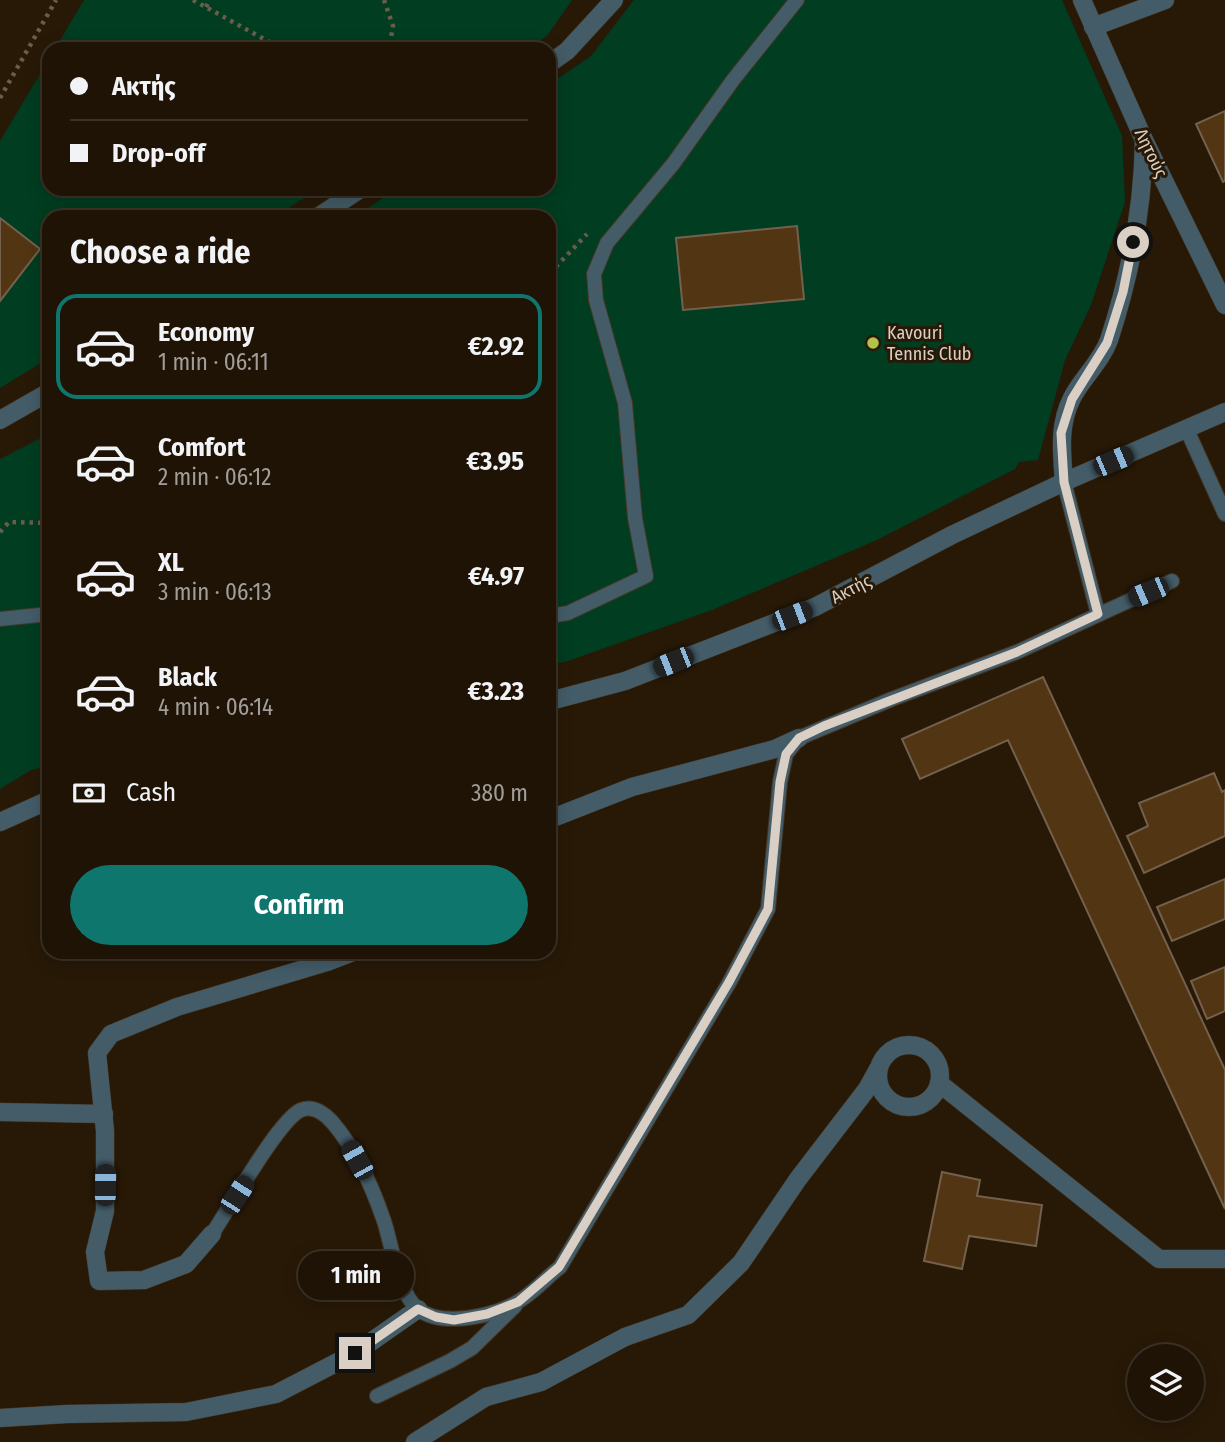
<!DOCTYPE html>
<meta charset="utf-8">
<style>
:root{--surface:#1e1305;--page:#2b2013;--text:#f1f3f6;--muted:#a19e9a;--line:#3c3227;--accent:#0f766e}
body{margin:0;font-family:"Fira Sans Condensed",sans-serif;background:var(--page);color:var(--text);height:100vh;display:flex;flex-direction:column;font-size:26px;white-space:nowrap}
*{box-sizing:border-box;margin:0}
p{font-size:23px;color:var(--muted)}
.icon{flex:none;width:38px;height:38px;fill:none;stroke:currentColor;stroke-width:2;stroke-linecap:round;stroke-linejoin:round}
.map{position:relative;flex:1;overflow:hidden}
.side{position:absolute;left:42px;top:210px;width:514px;height:749px;display:flex;flex-direction:column;background:var(--surface);border-radius:21px;box-shadow:0 4px 18px #0003,0 0 0 2px var(--line)}
.side>*{flex:none}
.top-card{position:absolute;left:42px;top:42px;width:514px;height:154px;border-radius:21px;box-shadow:0 4px 18px #0003,0 0 0 2px var(--line);display:grid;align-content:center;height:154px;padding:0 28px;background:var(--surface)}
.fabs{position:absolute;left:1127px;top:1344px;display:grid;gap:14px}
.fabs a{display:grid;place-items:center;width:77px;height:77px;border-radius:50%;background:var(--surface);box-shadow:0 4px 18px #0003,0 0 0 2px var(--line);font-size:35px}
.end{position:absolute;width:32px;height:32px;margin:-16px;border:9px solid #dacfc4;background:#111;box-shadow:0 0 0 4px #111}
.from{border-radius:50%}
.bubble{position:absolute;height:49px;border-radius:24px;background:var(--surface);box-shadow:0 4px 18px #0003,0 0 0 2px var(--line);font-size:23px;font-weight:700;line-height:49px;text-align:center}
.car{position:absolute;width:21px;height:42px;margin:-21px -10px;border-radius:9px;box-shadow:0 0 5px 2px #0007;background:linear-gradient(#222 24%,#8ab4d8 0 40%,#222 0 76%,#8ab4d8 0 86%,#222 0)}
.top-card b{display:flex;align-items:center;gap:24px;height:66px;font-size:26px}
.top-card b+b{border-top:2px solid var(--line)}
.top-card i{width:18px;height:18px;background:var(--text)}
ul{padding:0;list-style:none}
li{display:flex;align-items:center;gap:21px;height:105px;margin:0 14px 10px;padding:0 14px;border:4px solid transparent;border-radius:21px}
li div{flex:1}
li b{display:block;font-size:26px}
li em{font-style:normal;font-weight:700}
li.on{border-color:var(--accent)}
li>.icon{width:63px;height:63px;stroke-width:1.5}
h2{padding:0 28px;font-size:32px;line-height:84px}
.pay{display:flex;align-items:center;gap:18px;height:77px;padding:0 28px;font-size:26px}
.pay p{margin-inline-start:auto}
.button{display:flex;gap:14px;margin-top:auto;padding:14px 28px}
.button a{flex:1;height:80px;border-radius:42px;background:var(--accent);color:#fff;font-size:28px;font-weight:700;line-height:80px;text-align:center}
.map>svg:first-child{display:block}
.green{fill:#013d20}
.building{fill:#523512;stroke:#73604d;stroke-width:2}
.lines{fill:none;stroke-linecap:round;stroke-linejoin:round}
.service-casing{stroke:#443625;stroke-width:16}
.minor-casing{stroke:#443625;stroke-width:19}
.tertiary-casing{stroke:#443625;stroke-width:19}
.path{stroke:#6a5d4d;stroke-width:4.5;stroke-dasharray:3.5 5;stroke-linecap:butt}
.service{stroke:#435c68;stroke-width:14}
.minor{stroke:#435c68;stroke-width:18}
.tertiary{stroke:#435c68;stroke-width:18}
.route{stroke:#dacfc4;stroke-width:9}
.poi-dot{fill:#b4c24a;stroke:#281907;stroke-width:2.5}
.labels{text-anchor:middle;stroke-width:6;stroke-linejoin:round;paint-order:stroke}
.street-label{font-size:18px;fill:#dacfc4;stroke:#281907}
.poi-label{font-size:18px;fill:#dacfc4;stroke:#281907;text-anchor:start}
</style>
<div class="map">
<svg width="1225" height="1442" viewBox="0 0 1225 1442">
<rect width="100%" height="100%" fill="#281907"/>
<!-- green -->
<g class="green">
<polygon points="84,0 572,0 547,36 527,49 55,49"/>
<polygon points="634,0 1062,0 1122,136 1125,202 1091,305 1065,360 1038,460 1019,462 1015,469 877,540 712,610 568,661 550,665 550,217 355,217 396,189 550,189 550,84 591,56"/>
<polygon points="49,59 49,189 318,189 275,217 49,217 49,358 0,388 0,141"/>
<polygon points="49,434 49,766 31,770 0,789 0,459"/>
</g>
<!-- building -->
<g class="building">
<polygon points="1225,111 1225,181 1223,182 1196,124"/>
<polygon points="0,218 40,249 0,301"/>
<polygon points="797,226 804,299 683,310 676,238"/>
<polygon points="1043,677 1225,1070 1225,1209 1008,740 920,779 902,739"/>
<polygon points="1214,773 1222,792 1225,790 1225,836 1144,873 1127,836 1148,826 1139,803"/>
<polygon points="1225,879 1225,919 1172,941 1157,907"/>
<polygon points="1225,967 1225,1011 1207,1019 1191,981"/>
<polygon points="942,1172 980,1180 977,1196 1042,1205 1036,1246 969,1236 962,1269 924,1261"/>
</g>
<g class="lines">
<!-- service casing -->
<g class="service-casing">
<g id="service">
<polyline points="1187,430 1225,514"/>
<polyline points="1064,482 1098,614"/>
<polyline points="550,616 568,613 646,576 635,518 625,403 596,300 594,274 607,243 673,164 733,80 797,0"/>
<polyline points="0,619 49,614"/>
<path d="M212 1234C228 1211 279 1119 301 1110 314 1105 325 1114 333 1123 357 1151 372 1186 384 1221 392 1245 398 1293 418 1309 442 1328 496 1316 519 1301 534 1292 546 1278 560 1267L729 983 768 909 780 782 786 754 799 738 892 699 1017 652 1172 581"/>
<polyline points="377,1396 450,1361 472,1348 515,1306"/>
</g>
</g>
<!-- minor casing -->
<g class="minor-casing">
<g id="minor">
<polyline points="1093,27 1165,0"/>
<polyline points="550,63 567,51 614,0"/>
<polyline points="318,217 360,189"/>
<polyline points="0,420 49,392"/>
<polyline points="550,819 632,787 775,749 799,738"/>
<circle cx="909" cy="1076" r="31"/>
<polyline points="939,1083 1159,1259 1225,1259"/>
<polyline points="0,1112 104,1114"/>
<polyline points="212,1234 186,1264 144,1280 99,1281 95,1252 105,1211 105,1131 97,1053 111,1034 177,1007 327,962 353,952"/>
<polyline points="0,1418 67,1414 186,1412 276,1394 355,1353 418,1309"/>
<polyline points="415,1442 486,1397 541,1382 625,1337 688,1315 741,1263 798,1179 867,1089 878,1069"/>
</g>
</g>
<!-- tertiary casing -->
<g class="tertiary-casing">
<g id="tertiary">
<polyline points="1082,0 1144,140 1225,305"/>
<path d="M1064 482C1062 454 1058 425 1072 398 1082 378 1101 362 1109 340 1130 276 1143 207 1144 140"/>
<polyline points="550,701 625,681 815,607 952,535 1064,482 1225,412"/>
<polyline points="0,822 49,800"/>
</g>
</g>
<!-- path -->
<g class="path">
<polyline points="193,0 282,49"/>
<polyline points="384,0 393,26 389,49"/>
<polyline points="206,7 210,0"/>
<polyline points="0,98 56,0"/>
<polyline points="550,273 587,234"/>
<polyline points="0,532 9,522 49,523"/>
</g>
<!-- service -->
<use href="#service" class="service"/>
<!-- minor -->
<use href="#minor" class="minor"/>
<!-- tertiary -->
<use href="#tertiary" class="tertiary"/>
</g>
<g class="lines">
<!-- route -->
<polyline class="route" points="355,1353 418,1309 436,1317 454,1320 487,1314 518,1302 559,1267 729,982 768,909 780,782 786,754 799,738 824,726 1017,652 1098,614 1064,482 1061,433 1072,399 1107,343 1123,292 1133,242"/>
</g>
<!-- markers -->
<circle class="poi-dot" cx="873" cy="343" r="7"/>
<g class="labels">
<!-- street labels -->
<g class="street-label">
<text transform="translate(1151 153) rotate(64)" y="6">Λητούς</text>
<text transform="translate(851 589) rotate(-27)" y="6">Ακτής</text>
</g>
<!-- poi labels -->
<g class="poi-label">
<text x="887" y="339">Kavouri<tspan x="887" dy="21">Tennis Club</tspan></text>
</g>
</g>
</svg>
<div class="fabs">
<a><svg class="icon" aria-label="layers" viewBox="0 0 24 24"><path d="M12 4l9 5-9 5-9-5zM3 14l9 5 9-5"/></svg></a>
</div>
<i class="end from" style="left:1133px;top:242px"></i>
<i class="end" style="left:355px;top:1353px"></i>
<div class="bubble" style="left:298px;top:1251px;width:116px">1 min</div>
<i class="car" style="left:1113px;top:461px;rotate:67deg"></i>
<i class="car" style="left:1148px;top:592px;rotate:247deg"></i>
<i class="car" style="left:792px;top:616px;rotate:69deg"></i>
<i class="car" style="left:673px;top:662px;rotate:248deg"></i>
<i class="car" style="left:357px;top:1160px;rotate:331deg"></i>
<i class="car" style="left:105px;top:1185px;rotate:1deg"></i>
<i class="car" style="left:237px;top:1195px;rotate:33deg"></i>
<div class="top-card">
<b><i class="from"></i>Ακτής</b>
<b><i></i>Drop-off</b>
</div>
<section class="side">
<h2>Choose a ride</h2>
<ul>
<li class="on"><svg class="icon" aria-label="car" viewBox="0 0 24 24"><path d="M5 17H2v-5l4-1 3-4h7l3 4 3 1v5h-3M9 17h6M6 11h13"/><circle cx="7" cy="17" r="2"/><circle cx="17" cy="17" r="2"/></svg><div><b>Economy</b><p>1 min · 06:11</p></div><em>€2.92</em></li>
<li><svg class="icon" aria-label="car" viewBox="0 0 24 24"><path d="M5 17H2v-5l4-1 3-4h7l3 4 3 1v5h-3M9 17h6M6 11h13"/><circle cx="7" cy="17" r="2"/><circle cx="17" cy="17" r="2"/></svg><div><b>Comfort</b><p>2 min · 06:12</p></div><em>€3.95</em></li>
<li><svg class="icon" aria-label="car" viewBox="0 0 24 24"><path d="M5 17H2v-5l4-1 3-4h7l3 4 3 1v5h-3M9 17h6M6 11h13"/><circle cx="7" cy="17" r="2"/><circle cx="17" cy="17" r="2"/></svg><div><b>XL</b><p>3 min · 06:13</p></div><em>€4.97</em></li>
<li><svg class="icon" aria-label="car" viewBox="0 0 24 24"><path d="M5 17H2v-5l4-1 3-4h7l3 4 3 1v5h-3M9 17h6M6 11h13"/><circle cx="7" cy="17" r="2"/><circle cx="17" cy="17" r="2"/></svg><div><b>Black</b><p>4 min · 06:14</p></div><em>€3.23</em></li>
</ul>
<div class="pay"><svg class="icon" aria-label="cash" viewBox="0 0 24 24"><path d="M3 7h18v10H3z"/><circle cx="12" cy="12" r="2"/></svg>Cash<p>380 m</p></div>
<div class="button"><a>Confirm</a></div>
</section>
</div>
